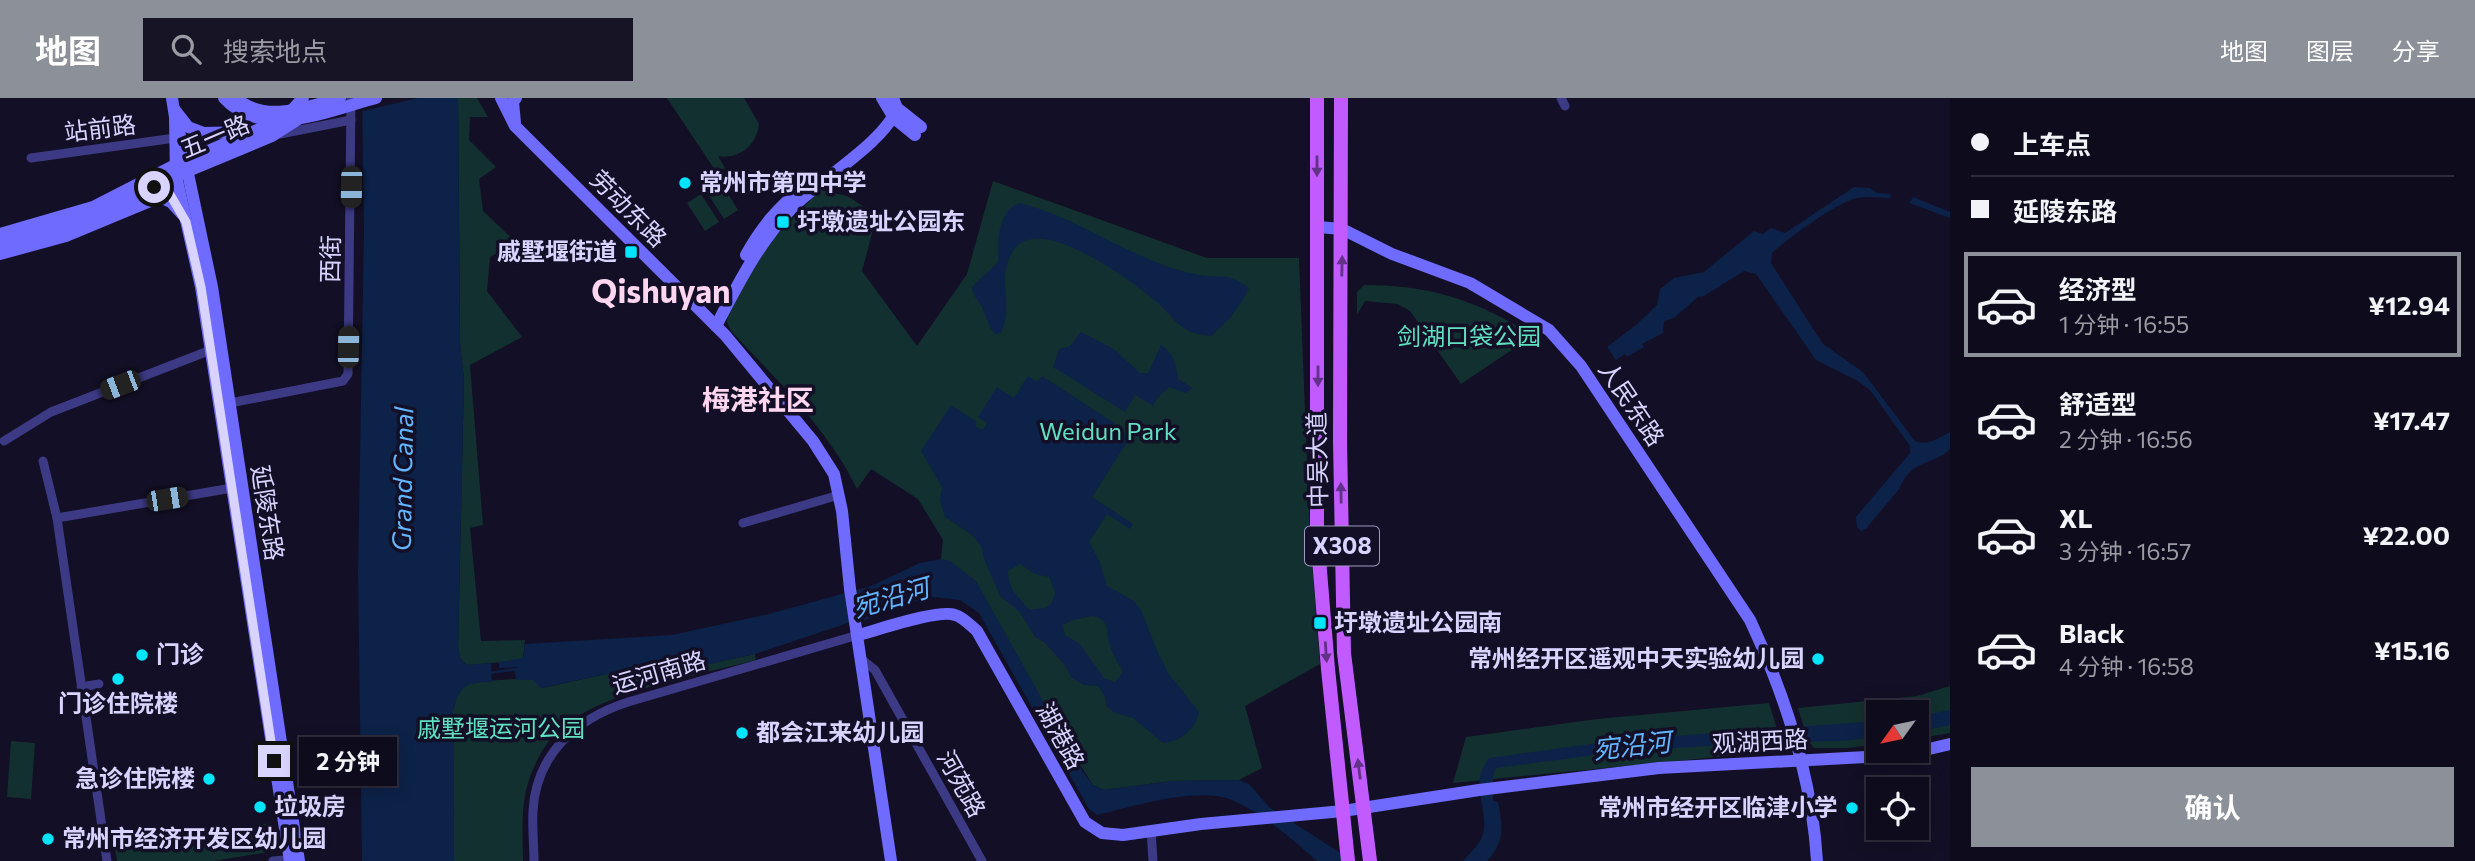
<!DOCTYPE html>
<html lang="zh">
<meta charset="utf-8">
<style>
:root{--surface:#0e0b1c;--page:#171425;--text:#f1f3f6;--muted:#9b9ba3;--line:#2e2b3b;--accent:#8c9099}
body{margin:0;font-family:Commissioner,"Noto Sans SC",sans-serif;background:var(--page);color:var(--text);height:100vh;display:flex;flex-direction:column;font-size:26px;white-space:nowrap}
*{box-sizing:border-box;margin:0}
p{font-size:23px;color:var(--muted)}
.icon{flex:none;width:38px;height:38px;fill:none;stroke:currentColor;stroke-width:2;stroke-linecap:round;stroke-linejoin:round}
.map{position:relative;flex:1;overflow:hidden}
.panel{display:flex;flex-direction:column;background:var(--surface);width:525px}
.panel>*{flex:none}
.banner{display:grid;align-content:center;height:154px;padding:0 21px;background:var(--surface)}
.needle{width:46px;rotate:237deg}
.tools{position:absolute;left:1866px;top:602px;display:grid;gap:14px}
.tools a{display:grid;place-items:center;width:63px;height:63px;border-radius:0px;background:var(--surface);box-shadow:0 4px 18px #0003,0 0 0 2px var(--line);font-size:35px}
.end{position:absolute;width:32px;height:32px;margin:-16px;border:9px solid #d9d4ff;background:#111;box-shadow:0 0 0 4px #111}
.from{border-radius:50%}
.bubble{position:absolute;height:49px;border-radius:0px;background:var(--surface);box-shadow:0 4px 18px #0003,0 0 0 2px var(--line);font-size:23px;font-weight:700;line-height:49px;text-align:center}
.car{position:absolute;width:21px;height:42px;margin:-21px -10px;border-radius:9px;box-shadow:0 0 5px 2px #0007;background:linear-gradient(#222 24%,#8ab4d8 0 40%,#222 0 76%,#8ab4d8 0 86%,#222 0)}
.banner b{display:flex;align-items:center;gap:24px;height:66px;font-size:26px}
.banner b+b{border-top:2px solid var(--line)}
.banner i{width:18px;height:18px;background:var(--text)}
ul{padding:0;list-style:none}
li{display:flex;align-items:center;gap:21px;height:105px;margin:0 14px 10px;padding:0 7px;border:4px solid transparent;border-radius:0px}
li div{flex:1}
li b{display:block;font-size:26px}
li em{font-style:normal;font-weight:700}
li.current{border-color:var(--accent)}
li>.icon{width:63px;height:63px;stroke-width:1.5}
.action{display:flex;gap:14px;margin-top:auto;padding:14px 21px}
.action a{flex:1;height:80px;border-radius:0px;background:var(--accent);color:#fff;font-size:28px;font-weight:700;line-height:80px;text-align:center}
header{display:flex;align-items:center;gap:42px;box-sizing:border-box;height:98px;padding:0 35px;background:var(--accent);color:#fff}
header strong{font-size:33px}
nav{display:flex;gap:38px;margin-inline-start:auto;font-size:24px}
.search{width:490px;height:63px;background:var(--page);display:flex;align-items:center;gap:18px;box-sizing:border-box;padding:0 24px;border-radius:0px;color:var(--muted);font-size:26px}
main{display:flex;flex:1;min-height:0}
.map>svg:first-child{display:block}
.green{fill:#12302f}
.water{fill:#0c2248;fill-rule:evenodd}
.pier{fill:#130f26}
.lines{fill:none;stroke-linecap:round;stroke-linejoin:round}
.stream{stroke:#0c2248;stroke-width:2.5}
.street{stroke:#3d3a85;stroke-width:9}
.secondary{stroke:#6f6bff;stroke-width:12}
.primary{stroke:#c25bff;stroke-width:14}
.secondary-bridge{stroke:#6f6bff;stroke-width:12}
.oneway{fill:#623188}
.route{stroke:#d9d4ff;stroke-width:9}
.poi-dot{fill:#00e5ff;stroke:#130f26;stroke-width:2.5}
.labels{text-anchor:middle;stroke-width:7;stroke-linejoin:round;paint-order:stroke}
.shield{fill:#130f26;stroke:#9e99be;stroke-width:2}
.shield-label{font-size:23px;font-weight:bold;fill:#d9d4ff}
.street-label{font-size:24px;fill:#d9d4ff;stroke:#130f26}
.poi-label{font-size:24px;font-weight:bold;fill:#d9d4ff;stroke:#130f26;text-anchor:start}
.park-label{font-size:24px;fill:#5fe0c0;stroke:#130f26}
.water-label{font-size:26px;font-style:italic;fill:#62b6ff;stroke:#130f26}
.quarter-label{font-size:28px;font-weight:bold;fill:#ffd6f0;stroke:#130f26}
.district-label{font-size:32px;font-weight:bold;fill:#ffd6f0;stroke:#130f26}
</style>
<header>
<strong>地图</strong>
<div class="search"><svg class="icon" aria-label="search" viewBox="0 0 24 24"><circle cx="10" cy="10" r="6"/><path d="M15 15l6 6"/></svg>搜索地点</div>
<nav><a>地图</a><a>图层</a><a>分享</a></nav>
</header>
<main>
<div class="map">
<svg width="1950" height="763" viewBox="0 0 1950 763">
<rect width="100%" height="100%" fill="#130f26"/>
<!-- green -->
<g class="green">
<polygon points="458,0 477,0 488,19 470,19 469,42 496,69 479,81 483,113 517,145 490,159 487,193 522,239 470,267 483,427 470,430 481,543 525,542 523,560 517,563 467,567 460,560 458,548 464,281 460,246"/>
<path d="M667 0H744L759 26C757 47 739 62 718 58L725 70 717 75Z"/>
<polygon points="720,83 738,112 724,121 706,93"/>
<path d="M993 83 1207 160H1299L1310 440 1320 566 1245 608 1262 670 1239 682 1172 683 1104 692 1093 687 966 489 935 485 941 461 943 442 918 401 871 371 857 391C829 332 775 280 731 233L727 224 728 214 768 146 820 92 847 98 877 117 862 173 917 248 967 176Z"/>
<polygon points="701,96 719,124 705,133 687,105"/>
<path d="M1364 187C1427 187 1469 200 1523 231L1522 245 1461 286 1410 213 1397 206 1365 203 1357 217V194Z"/>
<path d="M755 556 756 562C699 577 610 592 563 628 545 642 531 671 526 693 521 715 523 741 523 763H454L453 613C456 604 457 593 465 588 471 583 526 579 534 582 538 584 539 586 542 590L634 570 681 572Z"/>
<polygon points="1950,588 1950,635 1916,641 1916,614 1878,614 1878,646 1849,650 1814,650 1808,643 1798,610 1917,598"/>
<polygon points="1769,605 1781,644 1777,653 1453,685 1466,639 1597,621"/>
<polygon points="11,643 35,645 31,701 7,699"/>
<polygon points="271,725 275,753 213,763 117,763 115,751"/>
</g>
<!-- water -->
<g class="water">
<path d="M362 0H458L460 246 464 281 458 548 460 560 467 567 491 565 492 584C466 584 460 587 453 613L454 763H362L358 476 364 131Z"/>
<path d="M1854 89 1870 90 1877 95 1890 96 1891 100C1881 100 1868 98 1857 100 1837 104 1789 140 1772 155L1771 165 1823 246 1863 274 1915 343C1929 348 1938 340 1950 334V351C1939 363 1923 363 1911 373 1901 382 1902 389 1895 396 1886 407 1876 418 1866 431L1861 433 1857 429 1856 419 1910 355V348L1870 292 1856 282 1816 262 1756 176 1744 173 1704 198 1698 199 1674 220 1664 223 1663 235 1642 246 1644 249 1627 259 1625 256 1616 262 1607 249 1636 227 1657 207 1660 191 1674 180 1704 174 1754 133 1763 136 1771 130 1785 135Z"/>
<polygon points="1913,99 1950,114 1950,120 1909,105"/>
<path d="M1019 105C1082 120 1135 165 1199 177 1223 181 1226 173 1249 190 1240 210 1227 224 1211 238 1200 237 1190 235 1181 228 1172 221 1166 212 1158 205 1134 185 1039 112 1013 153 995 182 1015 205 1001 235L995 236C987 227 987 219 982 209 978 201 973 199 972 189L998 164C998 144 997 114 1019 105Z"/>
<path d="M1081 234 1114 251 1140 275H1148L1161 247C1174 255 1176 267 1178 281L1193 290 1186 295 1169 289 1157 300 1153 308 1135 297 1125 314 1053 269 1059 251 1070 248Z"/>
<path d="M1028 278 1037 284 1042 278 1114 325 1111 329 1129 341 1092 399 1133 426 1130 431 1107 416 1089 444 1100 464 1107 488 1134 503 1141 512 1158 555 1169 576 1199 614C1196 631 1180 644 1163 645L1133 620 1115 615 1106 608 1105 598 1098 588 1084 587 1072 580 1064 566 1044 544 1036 540 1019 513 1000 498 984 461 981 448 972 437 945 419 940 402 942 389 921 353 951 307 977 324 975 328 983 332 987 325 978 319 997 289 1014 300ZM1020 466 1035 476 1049 479 1055 495 1051 506 1044 510 1030 512C1017 498 1009 492 1008 473ZM1092 518C1112 522 1105 534 1110 548 1113 557 1119 566 1123 574L1115 584 1104 580 1080 546 1065 537 1063 527 1073 522Z"/>
<path d="M941 461 950 463 976 483 1083 674 1093 687 1104 692 1172 683 1239 682 1249 686 1269 709 1353 763H1317C1292 742 1265 716 1234 703 1200 687 1132 709 1097 717L1089 711 979 515 960 502 933 499 907 506 870 521 851 524 755 556 681 572 634 570 541 590 533 582H516L515 571 518 569 499 570V564L523 560 525 546 672 537 769 516 871 488 920 465Z"/>
<polygon points="1950,612 1950,627 1916,634 1916,619"/>
<path d="M1878 623V639L1842 643 1774 644 1625 653 1496 670 1493 678V703L1498 704C1503 729 1505 744 1487 763H1463C1471 754 1483 744 1484 731 1486 706 1470 685 1489 660L1620 642Z"/>
</g>
<!-- pier -->
<polygon class="pier" points="359,0 418,0 359,14"/>
<g class="lines">
<!-- stream -->
<polyline class="stream" points="489,575 518,571"/>
<!-- street -->
<g class="street">
<polyline points="1561,0 1565,8"/>
<polyline points="280,36 351,22"/>
<polyline points="31,60 175,40"/>
<polyline points="230,305 343,283 348,276 351,0"/>
<polyline points="4,343 51,314 216,250"/>
<polyline points="43,363 57,420"/>
<polyline points="743,425 839,397"/>
<polyline points="860,560 875,572 982,763"/>
<polyline points="81,589 99,586"/>
<polyline points="1151,732 1153,763"/>
<polyline points="107,763 57,420 238,389"/>
<polyline points="273,763 295,761"/>
<path d="M534 763C534 747 532 730 533 713 536 656 576 621 628 604L858 537"/>
</g>
<!-- secondary -->
<g class="secondary">
<polyline points="172,0 175,19 176,78 201,189 290,763"/>
<polyline points="501,0 515,28 725,237 813,343 834,376 842,413 850,491 891,763"/>
<polyline points="882,0 894,20 915,37"/>
<polyline points="893,0 897,10 921,29"/>
<polyline points="174,11 188,29 204,35 247,34"/>
<polyline points="515,25 513,4 516,0"/>
<polyline points="179,33 212,189 299,763"/>
<path d="M1318 129 1342 131 1392 156 1470 185 1549 232 1581 268 1750 522C1785 597 1812 680 1817 763"/>
<polyline points="0,136 93,109 175,67 269,27 293,11 303,0"/>
<polyline points="0,145 99,117 176,78 272,38 300,20"/>
<polyline points="0,156 66,138 160,99 171,104 182,116"/>
<path d="M746 157C762 128 778 110 803 89"/>
<path d="M716 228C738 186 759 144 792 110 819 82 885 44 897 10"/>
<path d="M858 537C878 532 938 511 955 517 963 519 971 528 977 533L1085 724 1102 735 1123 737 1201 726 1343 713 1479 692 1659 670 1903 657 1950 646"/>
</g>
<!-- primary -->
<g class="primary">
<polyline points="1317,0 1317,436 1328,571 1348,763"/>
<polyline points="1341,0 1340,343 1344,555 1370,763"/>
</g>
<!-- secondary-bridge -->
<g class="secondary-bridge">
<path d="M224 0C263 43 329 12 376 0"/>
<path d="M236 0C265 26 307 9 340 0"/>
</g>
</g>
<!-- one-way arrows -->
<defs><path id="oneway-solid" d="M-6-.8H1V-3.2L6.5 0L1 3.2V.8H-6Z" transform="scale(1.75)"/></defs>
<g class="oneway">
<use href="#oneway-solid" transform="translate(1317 68) rotate(90)"/>
<use href="#oneway-solid" transform="translate(1342 168) rotate(-89)"/>
<use href="#oneway-solid" transform="translate(1318 278) rotate(90)"/>
<use href="#oneway-solid" transform="translate(1341 395) rotate(-91)"/>
<use href="#oneway-solid" transform="translate(1326 554) rotate(86)"/>
<use href="#oneway-solid" transform="translate(1359 671) rotate(-97)"/>
</g>
<g class="lines">
<!-- route -->
<polyline class="route" points="154,89 168,93 186,124 201,189 274,663"/>
</g>
<!-- markers -->
<g class="poi-dot">
<circle cx="685" cy="85" r="7"/>
<rect x="776" y="117" width="14" height="14" rx="3.5"/>
<rect x="624" y="147" width="14" height="14" rx="3.5"/>
<rect x="1313" y="518" width="14" height="14" rx="3.5"/>
<circle cx="142" cy="557" r="7"/>
<circle cx="1818" cy="561" r="7"/>
<circle cx="118" cy="581" r="7"/>
<circle cx="742" cy="635" r="7"/>
<circle cx="209" cy="681" r="7"/>
<circle cx="260" cy="709" r="7"/>
<circle cx="1852" cy="710" r="7"/>
<circle cx="48" cy="741" r="7"/>
</g>
<g class="labels">
<!-- shield labels -->
<rect class="shield" x="1305" y="428.5" width="74" height="39" rx="5"/>
<g class="shield-label">
<text x="1342" y="456">X308</text>
</g>
<!-- street labels -->
<g class="street-label">
<text transform="translate(100 31) rotate(-7)" y="8">站前路</text>
<text transform="translate(215 39) rotate(-23)" y="8">五一路</text>
<text transform="translate(628 111) rotate(45)" y="8">劳动东路</text>
<text transform="translate(331 161) rotate(-89)" y="8">西街</text>
<text transform="translate(1631 306) rotate(56)" y="8">人民东路</text>
<text transform="translate(1318 362) rotate(-91)" y="8">中吴大道</text>
<text transform="translate(267 415) rotate(81)" y="8">延陵东路</text>
<text transform="translate(659 575) rotate(-16)" y="8">运河南路</text>
<text transform="translate(1060 638) rotate(61)" y="8">湖港路</text>
<text transform="translate(1760 644) rotate(-3)" y="8">观湖西路</text>
<text transform="translate(961 686) rotate(61)" y="8">河苑路</text>
</g>
<!-- poi labels -->
<g class="poi-label">
<text x="699" y="93">常州市第四中学</text>
<text x="797" y="132">圩墩遗址公园东</text>
<text x="617" y="162" text-anchor="end">戚墅堰街道</text>
<text x="1334" y="533">圩墩遗址公园南</text>
<text x="156" y="565">门诊</text>
<text x="1804" y="569" text-anchor="end">常州经开区遥观中天实验幼儿园</text>
<text x="118" y="614" text-anchor="middle">门诊住院楼</text>
<text x="756" y="643">都会江来幼儿园</text>
<text x="195" y="689" text-anchor="end">急诊住院楼</text>
<text x="274" y="717">垃圾房</text>
<text x="1838" y="718" text-anchor="end">常州市经开区临津小学</text>
<text x="62" y="749">常州市经济开发区幼儿园</text>
</g>
<!-- park labels -->
<g class="park-label">
<text x="1469" y="247">剑湖口袋公园</text>
<text x="1108" y="342">Weidun Park</text>
<text x="501" y="639">戚墅堰运河公园</text>
</g>
<!-- water labels -->
<g class="water-label">
<text transform="translate(403 381) rotate(-89)" y="9">Grand Canal</text>
<text transform="translate(891 500) rotate(-16)" y="9">宛沿河</text>
<text transform="translate(1632 648) rotate(-6)" y="9">宛沿河</text>
</g>
<!-- quarter labels -->
<g class="quarter-label">
<text x="758" y="312">梅港社区</text>
</g>
<!-- district labels -->
<g class="district-label">
<text x="661" y="205">Qishuyan</text>
</g>
</g>
</svg>
<div class="tools">
<a><svg class="needle" viewBox="-14 -14 28 28"><path d="M0-13l5 13h-10z" fill="#e53935"/><path d="M0 13l5-13h-10z" fill="#9b9ba3"/></svg></a>
<a><svg class="icon" aria-label="locate" viewBox="0 0 24 24"><circle cx="12" cy="12" r="6"/><path d="M12 2v4M12 18v4M2 12h4M18 12h4"/></svg></a>
</div>
<i class="end from" style="left:154px;top:89px"></i>
<i class="end" style="left:274px;top:663px"></i>
<div class="bubble" style="left:299px;top:639px;width:98px">2 分钟</div>
<i class="car" style="left:351px;top:89px;rotate:181deg"></i>
<i class="car" style="left:348px;top:249px;rotate:1deg"></i>
<i class="car" style="left:120px;top:287px;rotate:249deg"></i>
<i class="car" style="left:167px;top:401px;rotate:81deg"></i>
</div>
<section class="panel">
<div class="banner">
<b><i class="from"></i>上车点</b>
<b><i></i>延陵东路</b>
</div>
<ul>
<li class="current"><svg class="icon" aria-label="car" viewBox="0 0 24 24"><path d="M5 17H2v-5l4-1 3-4h7l3 4 3 1v5h-3M9 17h6M6 11h13"/><circle cx="7" cy="17" r="2"/><circle cx="17" cy="17" r="2"/></svg><div><b>经济型</b><p>1 分钟 · 16:55</p></div><em>¥12.94</em></li>
<li><svg class="icon" aria-label="car" viewBox="0 0 24 24"><path d="M5 17H2v-5l4-1 3-4h7l3 4 3 1v5h-3M9 17h6M6 11h13"/><circle cx="7" cy="17" r="2"/><circle cx="17" cy="17" r="2"/></svg><div><b>舒适型</b><p>2 分钟 · 16:56</p></div><em>¥17.47</em></li>
<li><svg class="icon" aria-label="car" viewBox="0 0 24 24"><path d="M5 17H2v-5l4-1 3-4h7l3 4 3 1v5h-3M9 17h6M6 11h13"/><circle cx="7" cy="17" r="2"/><circle cx="17" cy="17" r="2"/></svg><div><b>XL</b><p>3 分钟 · 16:57</p></div><em>¥22.00</em></li>
<li><svg class="icon" aria-label="car" viewBox="0 0 24 24"><path d="M5 17H2v-5l4-1 3-4h7l3 4 3 1v5h-3M9 17h6M6 11h13"/><circle cx="7" cy="17" r="2"/><circle cx="17" cy="17" r="2"/></svg><div><b>Black</b><p>4 分钟 · 16:58</p></div><em>¥15.16</em></li>
</ul>
<div class="action"><a>确认</a></div>
</section>
</main>
